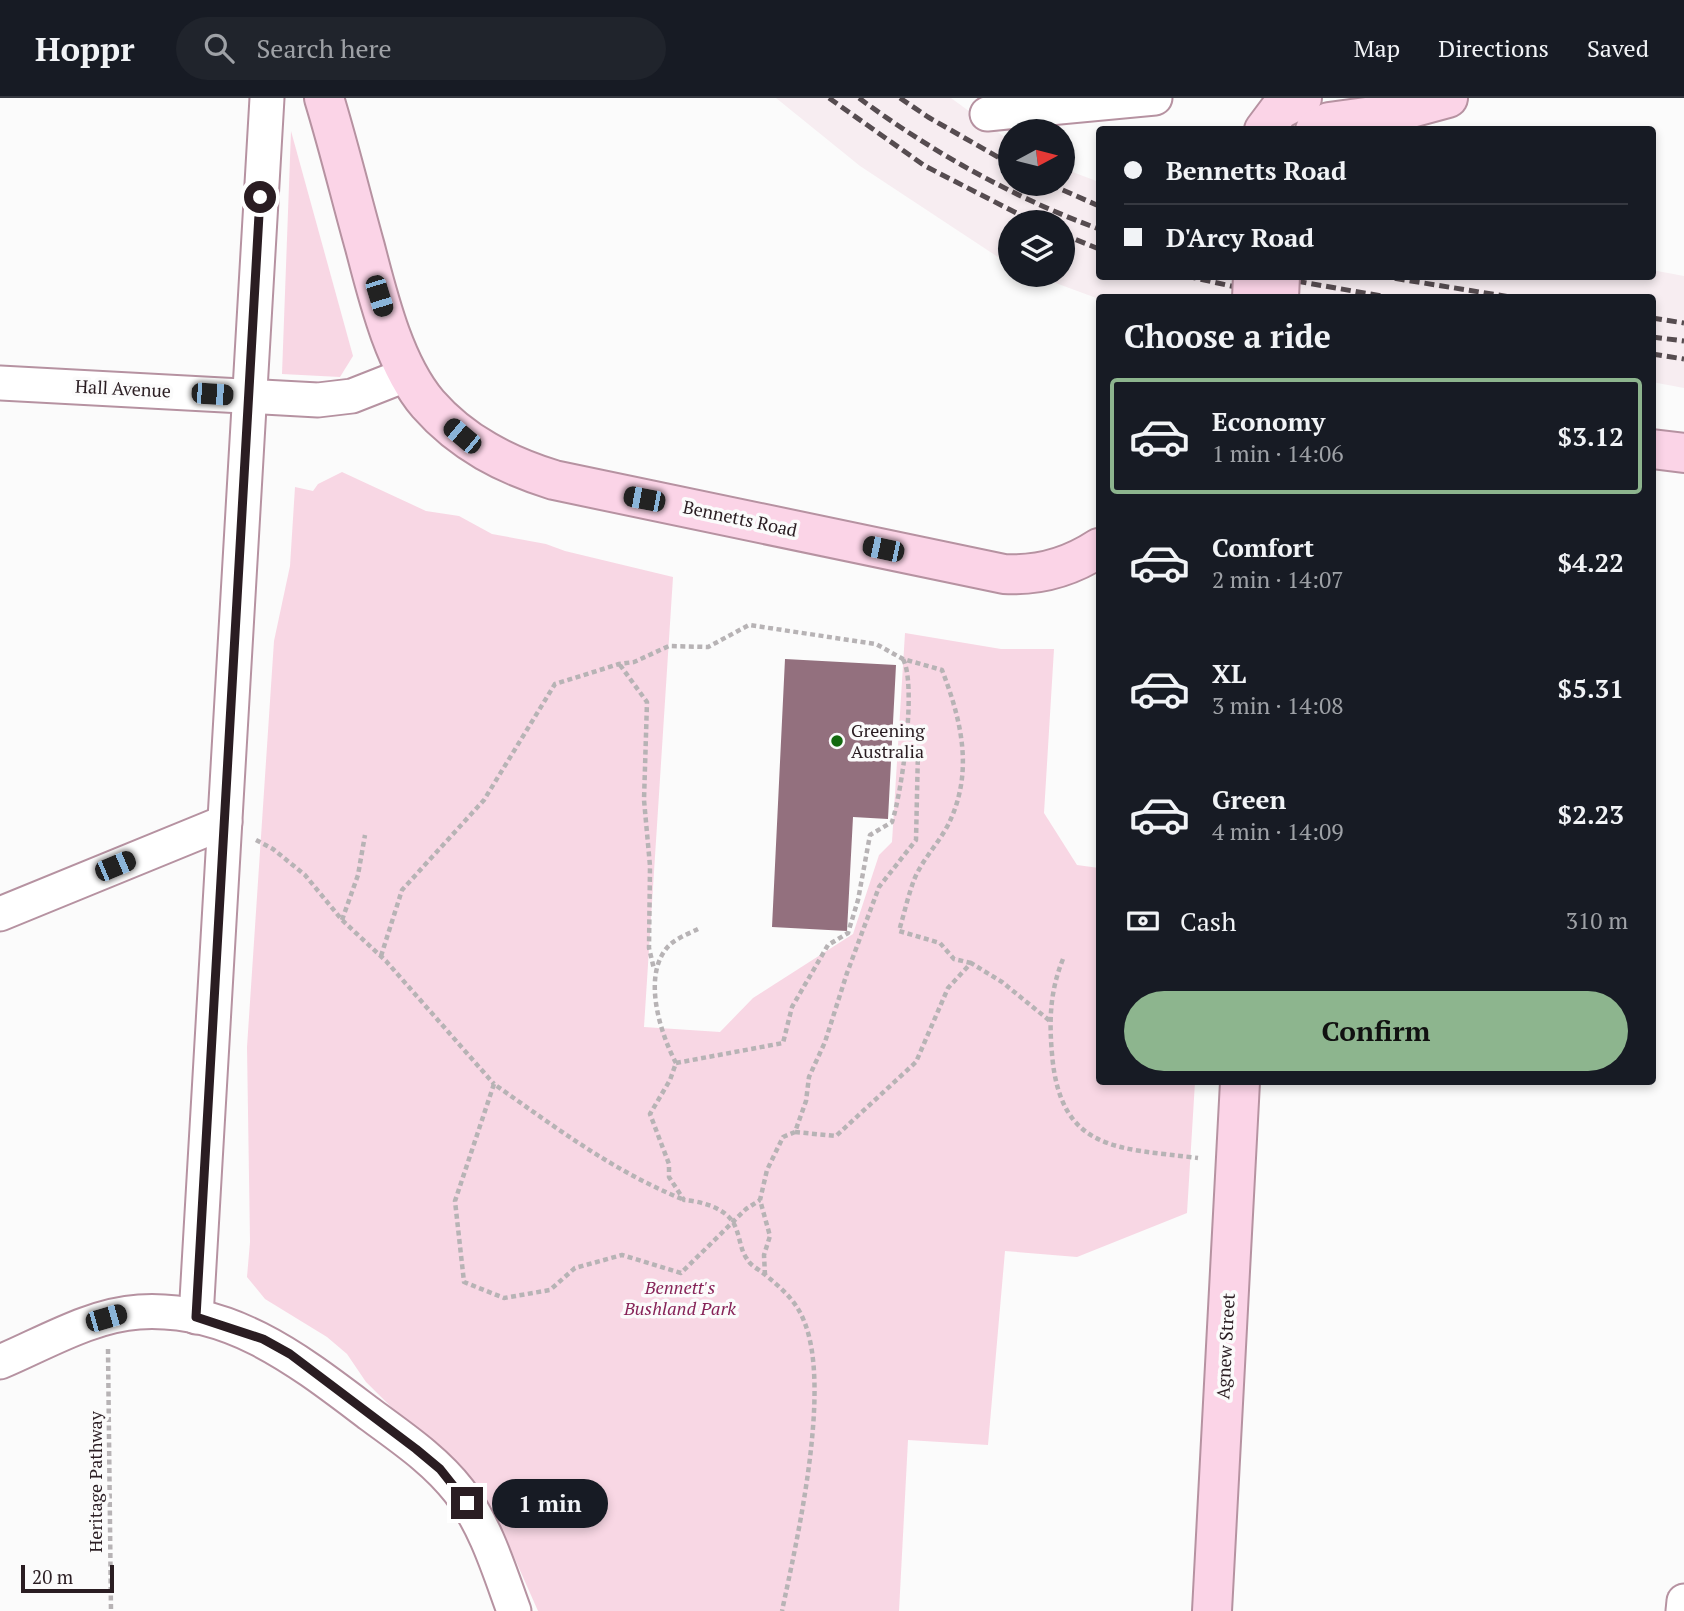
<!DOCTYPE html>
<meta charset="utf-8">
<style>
:root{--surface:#171b24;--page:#20242c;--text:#f1f3f6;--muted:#9ea1a6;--line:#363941;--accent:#8db58e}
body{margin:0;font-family:"PT Serif",serif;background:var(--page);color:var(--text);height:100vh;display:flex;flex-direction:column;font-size:26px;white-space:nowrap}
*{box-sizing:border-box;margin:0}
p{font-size:23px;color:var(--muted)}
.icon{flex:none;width:38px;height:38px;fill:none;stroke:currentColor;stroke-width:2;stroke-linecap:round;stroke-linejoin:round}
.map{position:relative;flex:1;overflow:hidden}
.side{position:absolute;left:1096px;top:196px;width:560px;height:791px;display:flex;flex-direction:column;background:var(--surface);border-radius:7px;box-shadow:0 4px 10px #0003}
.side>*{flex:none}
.hud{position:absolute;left:1096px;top:28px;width:560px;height:154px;border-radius:7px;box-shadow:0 4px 10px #0003;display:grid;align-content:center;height:154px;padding:0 28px;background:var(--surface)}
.needle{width:46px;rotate:83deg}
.controls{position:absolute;left:998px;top:21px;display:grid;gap:14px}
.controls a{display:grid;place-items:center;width:77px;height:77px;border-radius:50%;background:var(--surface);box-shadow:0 4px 10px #0003;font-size:35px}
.scale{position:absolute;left:21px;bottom:18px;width:93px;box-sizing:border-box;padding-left:7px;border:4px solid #2a1d22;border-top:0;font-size:19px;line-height:24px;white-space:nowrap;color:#2a1d22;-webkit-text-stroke:5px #fbfbfb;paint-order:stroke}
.end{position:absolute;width:32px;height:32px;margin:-16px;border:9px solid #2a1d22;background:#fff;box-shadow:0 0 0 4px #fff}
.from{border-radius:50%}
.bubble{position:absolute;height:49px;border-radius:24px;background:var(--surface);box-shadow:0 4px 10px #0003;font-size:23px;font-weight:600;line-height:49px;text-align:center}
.car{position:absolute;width:21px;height:42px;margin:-21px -10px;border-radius:9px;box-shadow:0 0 5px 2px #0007;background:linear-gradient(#222 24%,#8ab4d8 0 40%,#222 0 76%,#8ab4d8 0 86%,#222 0)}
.hud b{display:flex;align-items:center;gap:24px;height:66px;font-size:26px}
.hud b+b{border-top:2px solid var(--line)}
.hud i{width:18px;height:18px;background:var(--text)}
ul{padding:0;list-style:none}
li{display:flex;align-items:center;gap:21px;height:116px;margin:0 14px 10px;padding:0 14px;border:4px solid transparent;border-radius:7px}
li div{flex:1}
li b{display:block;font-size:26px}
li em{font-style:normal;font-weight:600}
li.current{border-color:var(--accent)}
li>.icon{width:63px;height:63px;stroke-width:1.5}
h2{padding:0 28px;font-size:32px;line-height:84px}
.pay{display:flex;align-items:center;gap:18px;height:77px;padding:0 28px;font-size:26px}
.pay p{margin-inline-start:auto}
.cta{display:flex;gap:14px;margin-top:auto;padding:14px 28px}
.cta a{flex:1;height:80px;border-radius:42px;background:var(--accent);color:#111;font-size:28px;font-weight:600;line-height:80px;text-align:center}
header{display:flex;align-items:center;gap:42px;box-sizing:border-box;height:98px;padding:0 35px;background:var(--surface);border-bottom:2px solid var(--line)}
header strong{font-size:33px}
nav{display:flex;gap:38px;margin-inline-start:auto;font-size:24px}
.search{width:490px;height:63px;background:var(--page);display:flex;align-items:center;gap:18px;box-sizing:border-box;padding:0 24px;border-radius:38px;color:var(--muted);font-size:26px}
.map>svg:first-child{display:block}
.built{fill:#f7edf1}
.green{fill:#f8d7e4}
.building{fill:#93707e}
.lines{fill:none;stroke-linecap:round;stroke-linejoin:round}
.minor-casing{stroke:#b692a1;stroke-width:37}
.secondary-casing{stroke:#b692a1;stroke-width:42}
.path{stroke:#b7b3b5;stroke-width:4.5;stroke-dasharray:5 3.5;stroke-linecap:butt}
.minor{stroke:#fff;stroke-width:33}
.secondary{stroke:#fbd4e7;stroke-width:38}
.rail{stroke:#564c50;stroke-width:5;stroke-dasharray:10 5;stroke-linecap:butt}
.secondary-bridge-casing{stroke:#b692a1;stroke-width:42;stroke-linecap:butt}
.secondary-bridge{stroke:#fbd4e7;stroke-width:38}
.route{stroke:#2a1d22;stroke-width:9}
.poi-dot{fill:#13690f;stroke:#fbfbfb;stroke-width:2.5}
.labels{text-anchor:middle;stroke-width:7;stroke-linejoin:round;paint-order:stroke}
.street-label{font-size:18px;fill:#2a1d22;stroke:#fbfbfb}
.poi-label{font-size:18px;fill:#2a1d22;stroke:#fbfbfb;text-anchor:start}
.park-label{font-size:18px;font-style:italic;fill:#862358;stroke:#fbfbfb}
</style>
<header>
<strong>Hoppr</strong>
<div class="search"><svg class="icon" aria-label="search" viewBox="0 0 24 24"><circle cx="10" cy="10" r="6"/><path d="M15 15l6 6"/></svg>Search here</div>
<nav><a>Map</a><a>Directions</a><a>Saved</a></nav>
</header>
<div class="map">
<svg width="1684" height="1513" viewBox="0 0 1684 1513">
<rect width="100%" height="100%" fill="#fbfbfb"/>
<!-- built -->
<polygon class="built" points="776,0 951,0 1010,43 1010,86 1062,86 1062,70 1099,84 1099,178 1652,178 1652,172 1684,178 1684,290 1652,284 1652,200 1099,201 1034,177 1062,177 1062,124 1010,124 1010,167 860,68"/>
<!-- green -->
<g class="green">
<polygon points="291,33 353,258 340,279 282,276"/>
<polygon points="342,374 426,413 459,418 492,436 546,446 565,453 673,479 644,929 720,934 753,900 853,836 879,757 892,744 905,535 1001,551 1054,551 1044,715 1077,767 1099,770 1099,984 1195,984 1187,1115 1077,1159 1005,1153 988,1347 908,1342 899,1513 538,1513 492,1409 366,1284 347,1256 327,1239 265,1201 247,1179 250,1144 247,949 274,543 290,468 295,389 313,393 318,386"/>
</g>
<!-- building -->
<polygon class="building" points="785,561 896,567 888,721 853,719 847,833 772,829"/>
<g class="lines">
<!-- minor casing -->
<g class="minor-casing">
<g id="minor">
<polyline points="987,16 1155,0"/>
<polyline points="0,285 318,302 352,298 408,276"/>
<polyline points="0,816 225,724"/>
<polyline points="196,1219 267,0"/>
<path d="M0 1264C43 1246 91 1217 139 1214 232 1208 302 1265 371 1317 402 1340 435 1362 459 1393 486 1428 499 1472 514 1513"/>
<polyline points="1683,1513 1684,1503"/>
</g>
</g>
<!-- secondary casing -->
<g class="secondary-casing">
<g id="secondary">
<path d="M324 0C339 49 351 99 365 149 378 199 394 266 428 306 462 345 506 367 554 382L1004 476C1039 478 1070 469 1099 450"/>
<polyline points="1264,32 1279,12 1302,0"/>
<polyline points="1315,32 1329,24 1389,16 1448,0"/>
<polyline points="1652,351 1684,355"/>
<polyline points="1212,1513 1240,984"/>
</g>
</g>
<!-- path -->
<g class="path">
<polyline points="620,567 647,604 644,702 650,768 649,850 654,871"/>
<polyline points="256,742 273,751 305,777 342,822 386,863 494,986"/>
<polyline points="342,822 358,777 365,737"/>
<path d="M698 831C688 836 672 842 666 851 643 880 660 935 676 965L670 982 650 1016 669 1066V1079L684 1102C700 1103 726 1110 734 1126 740 1137 740 1152 747 1161 750 1167 758 1171 763 1175 780 1189 796 1202 804 1223 832 1290 797 1442 782 1513"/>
<path d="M381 858 402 792 484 702 555 586 619 566 634 564 669 548 708 549 749 527 876 546 903 561 942 572C962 624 974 675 948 727 938 746 922 762 914 782 908 798 904 816 899 833L940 845 954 861 971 865"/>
<path d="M1063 861C1050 893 1049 922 1052 956 1060 1054 1118 1050 1198 1060"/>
<path d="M676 965 783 945 792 909 828 847 848 835 858 802 870 737 892 724C902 694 917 587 903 561"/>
<polyline points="795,1034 836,1038 916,964 948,890 971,865 1002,884 1050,923"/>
<path d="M682 1101C613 1073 555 1029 494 986L455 1103 464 1184 504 1200 550 1192 575 1170 622 1157 681 1175 746 1111 760 1102"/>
<polyline points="765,1177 764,1157 770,1138 760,1102 767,1072 783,1039 795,1034 806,1003 809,979 825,944 847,875 879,789 916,742 918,652 904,649"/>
<polyline points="108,1251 111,1513"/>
</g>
<!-- minor -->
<use href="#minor" class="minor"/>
<!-- secondary -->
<use href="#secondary" class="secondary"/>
<!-- rail -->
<g class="rail">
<polyline points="829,0 925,68 1034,124"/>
<path d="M859 0C932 54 1014 100 1099 131"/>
<polyline points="900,0 928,19 1010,66"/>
<polyline points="1049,86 1099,108"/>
<polyline points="1062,136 1099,151"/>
<polyline points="1186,178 1285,200"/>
<polyline points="1267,178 1393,200"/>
<polyline points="1380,178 1517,200"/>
<polyline points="1652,220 1684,225"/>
<polyline points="1652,239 1684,243"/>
<polyline points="1652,256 1684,261"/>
</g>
<!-- secondary-bridge casing -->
<g class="secondary-bridge-casing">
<g id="secondary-bridge">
<polyline points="1252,200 1253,178"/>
<polyline points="1279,200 1280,178"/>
</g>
</g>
<!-- secondary-bridge -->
<use href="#secondary-bridge" class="secondary-bridge"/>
</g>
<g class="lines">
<!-- route -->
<polyline class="route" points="260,99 196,1219 263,1241 290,1256 416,1351 440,1371 467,1405"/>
</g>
<!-- markers -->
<circle class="poi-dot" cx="837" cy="643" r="7"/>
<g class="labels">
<!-- street labels -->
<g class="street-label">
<text transform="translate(123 291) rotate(3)" y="6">Hall Avenue</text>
<text transform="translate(740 421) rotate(12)" y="6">Bennetts Road</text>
<text transform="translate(1226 1248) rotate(-87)" y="6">Agnew Street</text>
<text transform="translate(96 1384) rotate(-90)" y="6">Heritage Pathway</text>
</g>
<!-- poi labels -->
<g class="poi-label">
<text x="851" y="639">Greening<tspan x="851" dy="21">Australia</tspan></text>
</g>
<!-- park labels -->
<g class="park-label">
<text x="680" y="1196">Bennett's<tspan x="680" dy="21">Bushland Park</tspan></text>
</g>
</g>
</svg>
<div class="controls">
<a><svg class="needle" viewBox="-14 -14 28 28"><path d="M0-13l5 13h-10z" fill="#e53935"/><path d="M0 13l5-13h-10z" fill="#9ea1a6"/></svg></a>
<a><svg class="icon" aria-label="layers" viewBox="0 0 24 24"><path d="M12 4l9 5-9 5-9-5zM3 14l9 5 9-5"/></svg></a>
</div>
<div class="scale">20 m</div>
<i class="end from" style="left:260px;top:99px"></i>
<i class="end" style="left:467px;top:1405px"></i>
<div class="bubble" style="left:492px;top:1381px;width:116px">1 min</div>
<i class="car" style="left:379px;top:198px;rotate:163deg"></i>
<i class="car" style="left:212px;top:296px;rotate:94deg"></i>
<i class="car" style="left:462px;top:338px;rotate:310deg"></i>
<i class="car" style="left:644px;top:401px;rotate:281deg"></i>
<i class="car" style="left:883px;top:451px;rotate:282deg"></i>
<i class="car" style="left:115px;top:768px;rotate:67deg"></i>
<i class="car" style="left:106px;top:1220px;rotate:74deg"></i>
<div class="hud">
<b><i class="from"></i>Bennetts Road</b>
<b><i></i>D'Arcy Road</b>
</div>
<section class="side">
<h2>Choose a ride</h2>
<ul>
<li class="current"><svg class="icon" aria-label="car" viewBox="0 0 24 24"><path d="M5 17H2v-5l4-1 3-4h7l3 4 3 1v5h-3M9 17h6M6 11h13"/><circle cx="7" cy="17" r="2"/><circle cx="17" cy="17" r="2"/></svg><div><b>Economy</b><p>1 min · 14:06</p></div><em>$3.12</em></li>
<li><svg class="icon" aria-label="car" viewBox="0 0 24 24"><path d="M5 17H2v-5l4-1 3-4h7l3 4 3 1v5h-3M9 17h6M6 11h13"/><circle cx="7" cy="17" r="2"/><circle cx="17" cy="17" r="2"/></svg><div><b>Comfort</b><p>2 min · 14:07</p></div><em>$4.22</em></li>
<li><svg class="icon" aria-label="car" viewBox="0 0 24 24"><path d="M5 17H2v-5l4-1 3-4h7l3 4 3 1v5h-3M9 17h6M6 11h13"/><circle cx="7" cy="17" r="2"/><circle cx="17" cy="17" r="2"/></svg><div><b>XL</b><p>3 min · 14:08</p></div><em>$5.31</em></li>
<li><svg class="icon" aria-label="car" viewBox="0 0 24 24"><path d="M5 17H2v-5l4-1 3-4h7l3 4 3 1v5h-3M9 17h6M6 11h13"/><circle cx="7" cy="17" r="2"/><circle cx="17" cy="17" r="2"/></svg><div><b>Green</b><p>4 min · 14:09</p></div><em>$2.23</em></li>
</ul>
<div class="pay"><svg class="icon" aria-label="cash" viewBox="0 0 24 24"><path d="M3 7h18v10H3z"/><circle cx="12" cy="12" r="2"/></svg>Cash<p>310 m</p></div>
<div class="cta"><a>Confirm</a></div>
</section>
</div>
